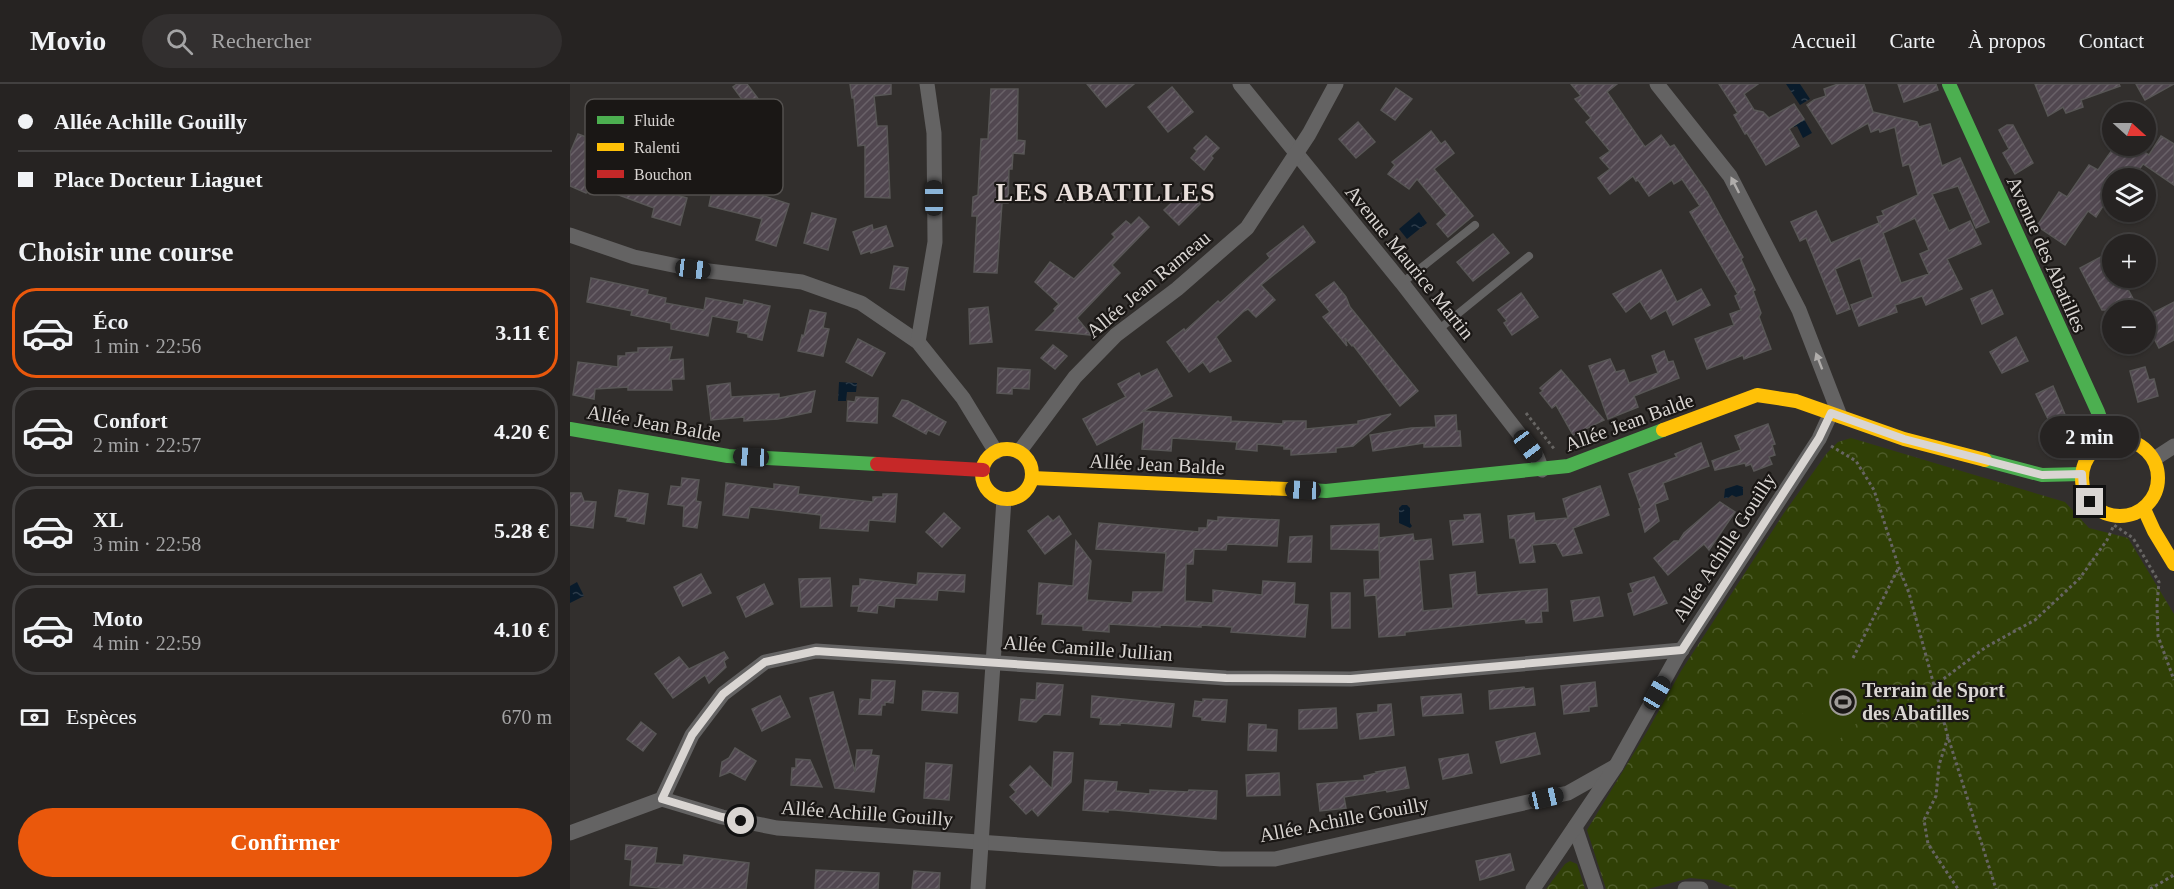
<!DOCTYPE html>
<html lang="fr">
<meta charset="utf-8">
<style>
:root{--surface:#262322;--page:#322f2f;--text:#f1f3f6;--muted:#a4a4a5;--line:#424040;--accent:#ea580c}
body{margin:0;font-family:"Times New Roman",serif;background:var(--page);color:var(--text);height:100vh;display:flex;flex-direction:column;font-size:22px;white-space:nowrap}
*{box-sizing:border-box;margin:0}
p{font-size:20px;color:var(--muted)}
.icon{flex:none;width:33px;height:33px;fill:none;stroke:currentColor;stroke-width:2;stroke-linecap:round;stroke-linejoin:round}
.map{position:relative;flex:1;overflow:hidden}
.side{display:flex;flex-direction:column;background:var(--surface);width:570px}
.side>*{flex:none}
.hud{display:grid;align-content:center;height:132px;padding:0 18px;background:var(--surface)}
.needle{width:39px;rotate:111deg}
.buttons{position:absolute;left:1532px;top:18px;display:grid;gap:12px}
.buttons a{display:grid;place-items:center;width:54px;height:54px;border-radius:50%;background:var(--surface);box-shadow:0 2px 4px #0004,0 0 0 2px var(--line);font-size:30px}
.end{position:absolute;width:27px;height:27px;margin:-14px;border:8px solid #d9d5d2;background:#111;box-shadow:0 0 0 3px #111}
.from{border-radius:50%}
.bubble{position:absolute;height:42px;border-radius:21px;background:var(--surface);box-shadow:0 2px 4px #0004,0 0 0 2px var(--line);font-size:20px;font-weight:600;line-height:42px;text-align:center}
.car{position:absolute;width:18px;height:36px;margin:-18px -9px;border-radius:8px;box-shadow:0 0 4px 2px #0007;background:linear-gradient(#222 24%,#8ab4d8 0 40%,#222 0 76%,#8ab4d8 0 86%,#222 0)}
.hud b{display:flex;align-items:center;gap:21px;height:57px;font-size:22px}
.hud b+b{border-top:2px solid var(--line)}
.hud i{width:15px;height:15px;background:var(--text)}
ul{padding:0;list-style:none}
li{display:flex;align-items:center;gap:18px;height:90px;margin:0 12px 9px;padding:0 6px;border:3px solid var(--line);border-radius:24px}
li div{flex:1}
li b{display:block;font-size:22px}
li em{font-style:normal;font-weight:600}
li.active{border-color:var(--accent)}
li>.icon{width:54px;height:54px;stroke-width:1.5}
h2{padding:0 18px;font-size:27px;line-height:72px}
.pay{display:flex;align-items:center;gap:15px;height:66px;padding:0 18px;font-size:22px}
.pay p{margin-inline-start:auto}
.primary-button{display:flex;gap:12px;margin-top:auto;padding:12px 18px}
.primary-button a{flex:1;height:69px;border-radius:36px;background:var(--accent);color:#fff;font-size:24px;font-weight:600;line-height:69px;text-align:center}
header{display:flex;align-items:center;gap:36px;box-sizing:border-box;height:84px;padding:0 30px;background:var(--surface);border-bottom:2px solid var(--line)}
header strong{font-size:28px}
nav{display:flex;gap:33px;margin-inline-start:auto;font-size:21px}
.search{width:420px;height:54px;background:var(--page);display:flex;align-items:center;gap:15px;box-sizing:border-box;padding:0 21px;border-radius:33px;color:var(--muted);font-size:22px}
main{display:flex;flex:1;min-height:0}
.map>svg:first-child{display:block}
.forest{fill:url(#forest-crowns)}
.garden{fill:#304006}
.water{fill:url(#water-ripples)}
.building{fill:url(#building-hatch);stroke:#585656;stroke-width:1.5;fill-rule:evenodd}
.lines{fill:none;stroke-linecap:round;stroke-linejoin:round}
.path{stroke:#676563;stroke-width:3;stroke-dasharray:3 3;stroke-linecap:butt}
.lane{stroke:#646363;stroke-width:8}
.street{stroke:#646363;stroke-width:15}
.fast{stroke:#4caf50;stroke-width:14}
.slow{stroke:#ffc107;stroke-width:14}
.jam{stroke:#c62828;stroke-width:14}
.oneway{fill:#b0adab}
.route{stroke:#d9d5d2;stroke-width:8}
.labels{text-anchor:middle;stroke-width:4.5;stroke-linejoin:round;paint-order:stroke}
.street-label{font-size:20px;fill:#d9d5d2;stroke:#1a1715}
.poi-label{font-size:20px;font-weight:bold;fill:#d9d5d2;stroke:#1a1715;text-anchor:start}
.district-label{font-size:26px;font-weight:bold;letter-spacing:1.5px;fill:#e9dfdb;stroke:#1a1715}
.key{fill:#1a1715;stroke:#53504e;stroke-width:1.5}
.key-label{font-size:16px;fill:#d9d5d2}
</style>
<header>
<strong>Movio</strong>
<div class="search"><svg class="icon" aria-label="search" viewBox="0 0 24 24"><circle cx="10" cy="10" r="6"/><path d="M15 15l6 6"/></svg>Rechercher</div>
<nav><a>Accueil</a><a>Carte</a><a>À propos</a><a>Contact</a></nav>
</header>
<main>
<section class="side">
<div class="hud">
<b><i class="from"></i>Allée Achille Gouilly</b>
<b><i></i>Place Docteur Liaguet</b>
</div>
<h2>Choisir une course</h2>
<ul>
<li class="active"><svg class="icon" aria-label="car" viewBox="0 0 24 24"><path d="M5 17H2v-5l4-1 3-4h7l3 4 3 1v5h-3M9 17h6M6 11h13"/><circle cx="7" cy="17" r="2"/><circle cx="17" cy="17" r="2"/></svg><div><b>Éco</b><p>1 min · 22:56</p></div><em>3.11 €</em></li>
<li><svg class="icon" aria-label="car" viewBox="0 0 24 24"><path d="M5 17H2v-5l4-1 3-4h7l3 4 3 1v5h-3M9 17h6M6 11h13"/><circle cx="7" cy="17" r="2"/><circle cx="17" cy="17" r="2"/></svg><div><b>Confort</b><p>2 min · 22:57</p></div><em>4.20 €</em></li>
<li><svg class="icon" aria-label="car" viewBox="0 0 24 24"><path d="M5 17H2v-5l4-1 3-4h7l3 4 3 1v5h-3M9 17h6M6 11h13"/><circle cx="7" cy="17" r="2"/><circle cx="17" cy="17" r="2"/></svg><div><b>XL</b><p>3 min · 22:58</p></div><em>5.28 €</em></li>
<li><svg class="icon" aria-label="car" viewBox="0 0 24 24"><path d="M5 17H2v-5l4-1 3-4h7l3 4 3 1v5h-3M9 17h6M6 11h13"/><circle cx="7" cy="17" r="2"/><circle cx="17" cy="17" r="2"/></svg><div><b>Moto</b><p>4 min · 22:59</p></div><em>4.10 €</em></li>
</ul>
<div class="pay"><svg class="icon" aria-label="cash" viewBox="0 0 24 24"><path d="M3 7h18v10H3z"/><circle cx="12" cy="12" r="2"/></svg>Espèces<p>670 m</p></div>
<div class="primary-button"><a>Confirmer</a></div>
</section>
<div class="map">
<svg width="1604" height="805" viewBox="0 0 1604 805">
<defs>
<pattern id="forest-crowns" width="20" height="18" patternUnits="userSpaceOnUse" patternTransform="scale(1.5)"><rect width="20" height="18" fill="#304006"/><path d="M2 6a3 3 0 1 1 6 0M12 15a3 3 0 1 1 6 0" fill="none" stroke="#4d5b29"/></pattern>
<pattern id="water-ripples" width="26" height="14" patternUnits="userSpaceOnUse" patternTransform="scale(1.5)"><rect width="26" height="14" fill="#091b2b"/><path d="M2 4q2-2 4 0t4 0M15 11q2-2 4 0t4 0" fill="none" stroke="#2c3b49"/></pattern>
<pattern id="building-hatch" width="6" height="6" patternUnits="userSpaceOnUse" patternTransform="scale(1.5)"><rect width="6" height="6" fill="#514750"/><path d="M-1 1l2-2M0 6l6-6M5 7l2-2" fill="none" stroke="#696168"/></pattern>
</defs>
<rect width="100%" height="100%" fill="#322f2d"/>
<!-- forest -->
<g class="forest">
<polygon points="1281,354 1495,418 1519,444 1558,454 1604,530 1604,805 1166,805 1143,796 1120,794 1078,805 1036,805 1017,746 1078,646 1111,587 1214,429 1257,369 1268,358"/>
<polygon points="1000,777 1007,780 1015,805 976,805 995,780"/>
</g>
<!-- garden -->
<polygon class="garden" points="1283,574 1317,611 1262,662 1228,625"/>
<!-- water -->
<g class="water">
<polygon points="1216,0 1230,0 1240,15 1230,21"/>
<polygon points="1229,35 1231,37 1234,35 1242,49 1233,54 1227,42 1224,43 1221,39"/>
<polygon points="849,128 857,139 837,155 829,145"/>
<polygon points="269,298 287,299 286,308 277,308 276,317 268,317"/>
<polygon points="1167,401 1173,403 1173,411 1166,413 1162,411 1158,414 1154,414 1155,405"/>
<polygon points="832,421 837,421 840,424 840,439 842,442 840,444 829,439 829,424"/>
<polygon points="7,498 14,512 0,519 0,502"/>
</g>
<!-- building -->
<g class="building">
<polygon points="167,0 177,0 199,29 188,37 163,3"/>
<polygon points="280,0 321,0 321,10 304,12 307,42 317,42 320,114 295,113 295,61 288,62 284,14 282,14"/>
<polygon points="517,0 564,0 536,23"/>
<polygon points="1001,0 1047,0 1037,8 1075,63 1091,51 1100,63 1104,61 1137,108 1173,173 1171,175 1185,206 1183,207 1191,229 1189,233 1201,265 1174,275 1173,271 1137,285 1125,255 1164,241 1160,230 1171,226 1165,212 1168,210 1120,128 1130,122 1112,95 1104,100 1102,96 1079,112 1068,96 1066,97 1063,92 1040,110 1028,94 1040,85 1030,74 1040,67 1016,38 1021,34 1005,15 1011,12"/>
<polygon points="1149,0 1188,0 1174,10 1184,26 1193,28 1199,34 1224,20 1234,35 1219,45 1229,62 1196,81 1177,49 1175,50 1164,31 1168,29"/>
<path d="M1268 0H1294L1303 28 1347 38 1349 43 1360 40 1372 82 1390 74 1419 138 1406 144 1388 102 1362 110 1379 147 1400 137 1411 160 1377 175 1392 205 1356 221 1352 212 1325 221 1327 228 1289 242 1281 221 1303 213 1290 174 1265 185 1280 225 1267 230 1236 154 1230 157 1221 138 1246 127 1261 159 1309 139 1311 144 1307 133 1314 131 1312 127 1348 111 1339 80 1333 82 1325 43 1310 48 1309 45 1301 48 1298 39 1262 60 1237 21 1244 16 1256 12 1254 5ZM1345 134 1359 166 1350 170 1359 190 1331 199 1313 149Z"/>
<polygon points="1328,0 1366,0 1368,6 1334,18"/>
<polygon points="1465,0 1549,0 1550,2 1511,16 1513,23 1496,29 1493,23 1478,32"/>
<polygon points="1566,0 1604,0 1575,16"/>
<polygon points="602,3 623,28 598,48 578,23"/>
<polygon points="826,4 842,15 825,36 811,26"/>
<polygon points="421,5 448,5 447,56 455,57 454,70 443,69 442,85 439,85 438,119 432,119 427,189 404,188 407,132 402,132 403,113 408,111 411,55 418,55"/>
<polygon points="788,38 805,58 786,74 769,55"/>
<polygon points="1437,41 1443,41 1463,79 1445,90 1433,69 1439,65 1429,46"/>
<polygon points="861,47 871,60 875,57 884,69 864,85 903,132 878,153 867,140 877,131 847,95 839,105 818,90 825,81 822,78"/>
<polygon points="8,50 35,60 28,76 58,87 57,90 72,97 71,100 117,114 110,141 82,133 84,124 19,100 16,109 0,102 0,69"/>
<polygon points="636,52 649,64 641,72 643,74 634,86 621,74 627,67 624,64"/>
<polygon points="1591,52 1604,60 1604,101 1573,80 1563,94 1542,94 1542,108 1526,133 1518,127 1495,161 1467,142 1489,108 1497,113 1519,81 1528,86 1545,62 1564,62 1579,71"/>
<polygon points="143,102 191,111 219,120 206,162 186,156 192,135 139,122"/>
<polygon points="616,105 630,120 609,141 594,126"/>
<polygon points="242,129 266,135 258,166 234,159"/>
<polygon points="569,133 579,143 542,181 550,189 507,234 521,251 466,246 485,227 484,225 489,220 465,198 480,178 504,195 545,153 542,150 556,137 561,141"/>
<polygon points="302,141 303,146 316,142 323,162 301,169 300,167 291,170 283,148"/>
<polygon points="733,142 745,158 691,201 705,216 686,233 678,225 674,227 646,253 661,277 640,288 633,278 619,288 597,258 614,245 615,247 648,217 650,219 700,174 697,170"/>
<polygon points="923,150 939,169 903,197 887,178"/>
<polygon points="1542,167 1542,194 1552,194 1569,226 1532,226 1510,184"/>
<polygon points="324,182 338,184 334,206 320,204"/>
<polygon points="1091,186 1107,218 1131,205 1140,221 1103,241 1096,226 1081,235 1070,217 1056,228 1043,210"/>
<polygon points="21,194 78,206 77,210 96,214 95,219 134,226 136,214 173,221 174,216 200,222 192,256 178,253 178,250 167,248 169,237 142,232 138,252 101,245 101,239 61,231 62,227 17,218"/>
<polygon points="764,198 776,213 780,223 848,307 830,322 783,261 782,262 775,254 777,262 753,233 760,228 746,211"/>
<polygon points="1422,206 1433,230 1412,240 1401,215"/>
<polygon points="951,209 968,233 942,251 934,239 937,237 928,226"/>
<polygon points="1604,218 1604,256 1589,264 1575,237 1575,233"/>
<polygon points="418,223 422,258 400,260 399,225"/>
<polygon points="240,226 256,229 253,244 259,245 253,272 228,267 232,251 234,252"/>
<polygon points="1446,253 1458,277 1432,289 1420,268"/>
<polygon points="288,255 315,269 302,292 276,278"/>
<polygon points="483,261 497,272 485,285 471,274"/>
<polygon points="102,263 99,276 113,275 114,295 101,295 102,306 58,306 58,303 25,305 24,315 3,311 8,278 48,283 48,272 56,272 56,269 68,268 68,264"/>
<polygon points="1094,267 1098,278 1103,277 1109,294 1064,312 1068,323 1038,335 1019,282 1040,275 1046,288 1054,286 1059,299 1088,289 1082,272"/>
<polygon points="1575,283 1579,296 1584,295 1588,312 1568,318 1560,287"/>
<polygon points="428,284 460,286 459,305 442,304 442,310 427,309"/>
<polygon points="587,285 602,312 573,327 661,333 661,337 713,340 713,337 736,337 736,345 788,340 788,337 821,330 783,362 766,364 766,368 721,371 721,365 714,365 714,362 687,360 687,367 666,365 667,358 602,354 601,367 572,365 574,337 527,361 513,335 556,313 548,300 569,289 571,293"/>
<polygon points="991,286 1034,336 1003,351 986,321 982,324 970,309 973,307 970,304"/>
<polygon points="160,299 161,313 209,310 209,314 245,307 241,328 208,335 174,337 174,333 141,336 137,302"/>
<polygon points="1483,302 1496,333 1481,341 1466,310"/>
<polygon points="286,313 308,314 307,339 277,337 278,317 285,318"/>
<polygon points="332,316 338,317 376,338 369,351 358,346 356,350 323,332"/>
<polygon points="886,331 887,347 890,347 891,362 854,363 854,359 803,367 800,351 841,344 866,343 865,332"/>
<polygon points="1198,340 1205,360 1202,361 1205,371 1199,373 1202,380 1184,387 1181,380 1176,382 1175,379 1145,386 1142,377 1171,366 1165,352"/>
<polygon points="1131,359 1139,382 1093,399 1098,415 1085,420 1089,437 1075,448 1069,425 1071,424 1059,390 1107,373 1105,370"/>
<polygon points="112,394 129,396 126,417 131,418 127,444 113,442 114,422 98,420 101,402 111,403"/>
<polygon points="156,399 204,405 204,400 229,403 228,410 303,418 303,413 313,413 313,410 327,410 325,438 299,436 298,447 250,444 251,431 180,423 178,434 153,431"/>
<polygon points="1030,402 1039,431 1003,444 1012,469 993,472 986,459 962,461 965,478 950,479 945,454 940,454 938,432 964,429 965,437 998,434 993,415"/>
<polygon points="49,406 78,410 74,440 57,437 58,434 45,432"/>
<polygon points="0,409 11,409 14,417 26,418 23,444 0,441"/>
<polygon points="1150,418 1165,428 1139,466 1134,460 1098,491 1084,474 1104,457 1109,457 1114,449"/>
<polygon points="374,429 390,444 372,463 356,448"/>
<polygon points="910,430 913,458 883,461 880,437 895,436 894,431"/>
<polygon points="478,432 483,437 489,432 501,450 475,470 458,447"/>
<polygon points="648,433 709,436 707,462 657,460 656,466 624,465 623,480 616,480 615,517 643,519 643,506 692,511 693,497 725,499 724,520 738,521 735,553 661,548 662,543 631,541 631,543 590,541 590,543 539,540 539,548 513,546 513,542 472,540 473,530 467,530 469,499 503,502 506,457 521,477 517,516 562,519 563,508 593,508 596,469 526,465 529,439 629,448 629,444 637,444 638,436 648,437"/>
<polygon points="809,440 809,466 761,465 761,442"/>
<polygon points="843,450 844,457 861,455 863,475 849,476 853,527 883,524 880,491 905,488 907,511 977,505 978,527 971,527 972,538 956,539 955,535 835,548 835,551 809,553 806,511 795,512 794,496 810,495 809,454"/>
<polygon points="742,452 741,478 718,478 720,453"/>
<polygon points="348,489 395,491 394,508 368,506 367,516 325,514 324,523 308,521 307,529 288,527 289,522 281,522 283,502 290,502 290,495 347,501"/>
<polygon points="131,490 141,509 113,522 104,503"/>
<polygon points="1084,493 1097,519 1064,531 1058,510 1063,508 1060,500"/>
<polygon points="260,494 262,522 231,523 229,495"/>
<polygon points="194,500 203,520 176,533 167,513"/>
<polygon points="761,509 780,509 780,544 762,544"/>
<polygon points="1029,513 1033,532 1004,537 1001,517"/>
<polygon points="154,568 158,574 154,577 156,583 139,599 135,591 103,614 85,590 109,573 119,585"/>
<polygon points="302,596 325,597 323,619 315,618 315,621 312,621 311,631 289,630 290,615 301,616"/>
<polygon points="1025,598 1027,622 1019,623 1019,627 994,630 991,602"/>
<polygon points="467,599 493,601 490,631 474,630 466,638 449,636 451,615 466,616"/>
<polygon points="954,603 955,605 963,604 965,621 920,625 919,607"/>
<polygon points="353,607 388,609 387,629 352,626"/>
<polygon points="263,608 285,688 287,666 302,666 301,671 309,672 304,708 265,704 240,614"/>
<polygon points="891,610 893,629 853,632 851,613"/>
<polygon points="210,612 220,633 192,647 182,625"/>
<polygon points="522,612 604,620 601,643 550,639 550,641 530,640 531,634 521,633"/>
<polygon points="633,615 657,616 655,638 632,636 632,633 623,632 625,617 633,618"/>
<polygon points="821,620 824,651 790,655 787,630 808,628 808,621"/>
<polygon points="766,624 767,644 729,645 729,626"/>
<polygon points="71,638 86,650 73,667 57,655"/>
<polygon points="679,640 696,641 696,645 707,646 706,667 678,666"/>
<polygon points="965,649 970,670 931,679 926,658"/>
<polygon points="165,664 186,677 175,696 160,688 150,692 152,678 159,674"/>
<polygon points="484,668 503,669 501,698 468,732 462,725 456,730 440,713 446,708 440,701 460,682 482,705"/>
<polygon points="898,670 902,689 873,695 869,675"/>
<polygon points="226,675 240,676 252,703 221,701 222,684 226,684"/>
<polygon points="356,679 382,681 379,716 354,714"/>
<polygon points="835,683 839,704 817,708 816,706 774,713 776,724 750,727 747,700 795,696 794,692 807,689 806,688"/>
<polygon points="709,689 710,711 677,712 676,691"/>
<polygon points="515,696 547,698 546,707 580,710 580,706 618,708 619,706 647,707 646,735 545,726 538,726 538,728 513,726"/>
<polygon points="56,761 87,764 85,779 113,781 114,771 179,779 176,805 99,805 60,801 62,776 55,775"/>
<polygon points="940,770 944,786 910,796 906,777"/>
<polygon points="246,786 309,789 308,805 245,805"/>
<polygon points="344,787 370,789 369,805 342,805"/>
</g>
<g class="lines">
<!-- path -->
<g class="path">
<polyline points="956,329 985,366"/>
<polyline points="1261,362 1286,377 1304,406 1329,484 1339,509 1378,653 1426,805"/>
<polyline points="1283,574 1328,485"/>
<polyline points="1364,602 1416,563 1465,536 1510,494 1537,456 1544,441 1563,454 1589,498 1587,521 1588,552 1604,596"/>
<polyline points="1378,653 1369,681 1366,712 1354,736 1358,760 1388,805"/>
<polyline points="1580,805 1604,791"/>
</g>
<!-- lane -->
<g class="lane">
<polyline points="832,199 905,141"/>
<polyline points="868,246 959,172"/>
</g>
<!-- street -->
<g class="street">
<polyline points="670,0 832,199 967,373 972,386"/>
<polyline points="1087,0 1160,92 1229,226 1270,332"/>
<polyline points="0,151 64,173 122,185 232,198 291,219 348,258 393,314 426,368"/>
<polyline points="348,258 365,158 364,49 357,0"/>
<polyline points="449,368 505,293 546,251 607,205 677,144 739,50 766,0"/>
<polyline points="1584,375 1604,362"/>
<polyline points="92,715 152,733 207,744 651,775 705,775 998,709 1046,682"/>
<polyline points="1005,743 1026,805"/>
<polyline points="0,749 92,715 122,651 153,610 195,578 246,567 656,594 781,595 1112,566"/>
<polyline points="408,805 434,415"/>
<polyline points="963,805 1046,682 1107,573 1249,355 1261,329"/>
<polyline points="1115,805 1131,805"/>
</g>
<!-- fast -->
<g class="fast">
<polyline points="1379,0 1528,328 1538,357"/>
<polyline points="0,345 158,372 307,380"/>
<polyline points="1415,376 1472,391 1512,390"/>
<polyline points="738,406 756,407 998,382 1093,346"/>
</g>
<!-- slow -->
<g class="slow">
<polyline points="1093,346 1187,311 1226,317 1334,355 1415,376"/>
<circle cx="1550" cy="394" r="38"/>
<circle cx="437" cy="390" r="25"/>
<polyline points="462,394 738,406"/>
<polyline points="1574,425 1584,447 1604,480"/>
</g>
<!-- jam -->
<polyline class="jam" points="307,380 413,386"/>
</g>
<!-- one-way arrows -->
<defs><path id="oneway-solid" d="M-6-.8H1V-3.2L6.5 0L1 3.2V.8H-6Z" transform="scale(1.5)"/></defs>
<g class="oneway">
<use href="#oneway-solid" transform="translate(1165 101) rotate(-117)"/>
<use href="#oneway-solid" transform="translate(1249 277) rotate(-111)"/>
</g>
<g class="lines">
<!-- route -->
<polyline class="route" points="171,737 152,733 92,715 122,651 153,610 195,578 246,567 656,594 781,595 1112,566 1249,354 1261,329 1334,355 1472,391 1512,390 1513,405 1520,418"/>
</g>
<!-- icons -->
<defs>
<g id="stadium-ring" transform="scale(1.35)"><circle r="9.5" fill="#1a1715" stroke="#9f9b98" stroke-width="1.5"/><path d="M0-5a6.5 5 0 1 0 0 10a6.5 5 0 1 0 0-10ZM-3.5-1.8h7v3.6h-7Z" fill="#9f9b98"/></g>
</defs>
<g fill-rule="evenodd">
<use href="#stadium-ring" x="1273" y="618"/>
</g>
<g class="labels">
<!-- street labels -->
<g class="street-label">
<text transform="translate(1477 170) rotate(66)" y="7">Avenue des Abatilles</text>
<text transform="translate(840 178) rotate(51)" y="7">Avenue Maurice Martin</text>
<text transform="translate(578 200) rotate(-40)" y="7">Allée Jean Rameau</text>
<text transform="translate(1059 338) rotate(-20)" y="7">Allée Jean Balde</text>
<text transform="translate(84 339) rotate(10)" y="7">Allée Jean Balde</text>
<text transform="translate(587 380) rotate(3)" y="7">Allée Jean Balde</text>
<text transform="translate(1154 463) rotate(-57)" y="7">Allée Achille Gouilly</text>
<text transform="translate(518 564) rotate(4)" y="7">Allée Camille Jullian</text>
<text transform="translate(297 729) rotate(4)" y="7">Allée Achille Gouilly</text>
<text transform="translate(774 735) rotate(-11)" y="7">Allée Achille Gouilly</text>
</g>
<!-- poi labels -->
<g class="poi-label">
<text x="1292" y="613">Terrain de Sport<tspan x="1292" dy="23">des Abatilles</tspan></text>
</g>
<!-- district labels -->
<g class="district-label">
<text x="536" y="117">LES ABATILLES</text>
</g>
</g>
<!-- legend -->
<rect x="15" y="15" width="198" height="96" rx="9" class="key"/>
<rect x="27" y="32" width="27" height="8" fill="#4caf50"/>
<rect x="27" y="59" width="27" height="8" fill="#ffc107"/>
<rect x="27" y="86" width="27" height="8" fill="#c62828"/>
<g class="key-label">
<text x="64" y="42">Fluide</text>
<text x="64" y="69">Ralenti</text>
<text x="64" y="96">Bouchon</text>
</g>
</svg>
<div class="buttons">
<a><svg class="needle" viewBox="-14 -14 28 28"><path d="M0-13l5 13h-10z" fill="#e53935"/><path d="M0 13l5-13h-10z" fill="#a4a4a5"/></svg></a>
<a><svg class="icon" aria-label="layers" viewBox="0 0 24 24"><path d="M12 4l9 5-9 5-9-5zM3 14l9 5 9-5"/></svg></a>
<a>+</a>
<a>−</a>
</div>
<i class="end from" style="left:171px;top:737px"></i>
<i class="end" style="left:1520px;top:418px"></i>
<div class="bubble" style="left:1470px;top:332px;width:99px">2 min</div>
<i class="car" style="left:364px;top:114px;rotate:0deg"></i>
<i class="car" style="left:123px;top:185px;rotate:97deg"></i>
<i class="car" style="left:958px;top:362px;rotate:143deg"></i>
<i class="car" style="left:181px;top:373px;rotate:273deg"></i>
<i class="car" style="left:733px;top:406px;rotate:273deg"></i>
<i class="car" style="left:1087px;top:609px;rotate:30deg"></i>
<i class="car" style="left:976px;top:714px;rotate:77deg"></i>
</div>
</main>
